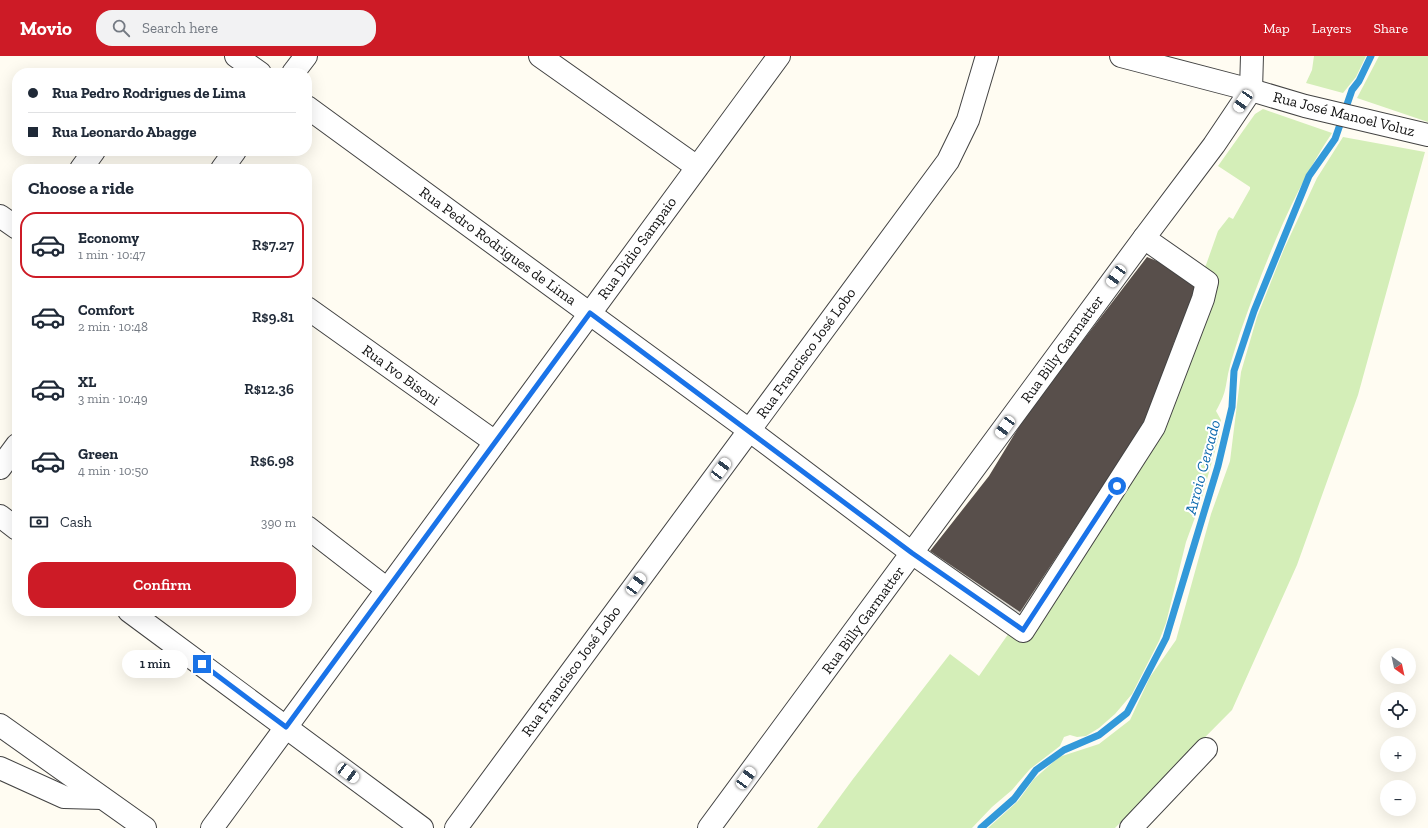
<!DOCTYPE html>
<meta charset="utf-8">
<style>
:root{--surface:#fff;--page:#f2f2f3;--text:#1f2937;--muted:#747a83;--line:#e0e1e3;--accent:#cd1b26}
body{margin:0;font-family:"Zilla Slab",serif;background:var(--page);color:var(--text);height:100vh;display:flex;flex-direction:column;font-size:15px;white-space:nowrap}
*{box-sizing:border-box;margin:0}
p{font-size:13px;color:var(--muted)}
.icon{flex:none;width:22px;height:22px;fill:none;stroke:currentColor;stroke-width:2;stroke-linecap:round;stroke-linejoin:round}
.map{position:relative;flex:1;overflow:hidden}
.side{position:absolute;left:12px;top:108px;width:300px;height:452px;display:flex;flex-direction:column;background:var(--surface);border-radius:16px;box-shadow:0 4px 16px #0002}
.side>*{flex:none}
.top-card{position:absolute;left:12px;top:12px;width:300px;height:88px;border-radius:16px;box-shadow:0 4px 16px #0002;display:grid;align-content:center;height:88px;padding:0 16px;background:var(--surface)}
.needle{width:26px;rotate:147deg}
.fabs{position:absolute;left:1380px;top:592px;display:grid;gap:8px}
.fabs a{display:grid;place-items:center;width:36px;height:36px;border-radius:50%;background:var(--surface);box-shadow:0 4px 16px #0002;font-size:20px}
.end{position:absolute;width:18px;height:18px;margin:-9px;border:5px solid #1a73e8;background:#fff;box-shadow:0 0 0 2px #fff}
.from{border-radius:50%}
.bubble{position:absolute;height:28px;border-radius:14px;background:var(--surface);box-shadow:0 4px 16px #0002;font-size:13px;font-weight:600;line-height:28px;text-align:center}
.car{position:absolute;width:12px;height:24px;margin:-12px -6px;border-radius:5px;box-shadow:0 0 3px 1px #0007;background:linear-gradient(#fff 24%,#345 0 40%,#fff 0 76%,#345 0 86%,#fff 0)}
.top-card b{display:flex;align-items:center;gap:14px;height:38px;font-size:15px}
.top-card b+b{border-top:1px solid var(--line)}
.top-card i{width:10px;height:10px;background:var(--text)}
ul{padding:0;list-style:none}
li{display:flex;align-items:center;gap:12px;height:66px;margin:0 8px 6px;padding:0 8px;border:2px solid transparent;border-radius:16px}
li div{flex:1}
li b{display:block;font-size:15px}
li em{font-style:normal;font-weight:600}
li.on{border-color:var(--accent)}
li>.icon{width:36px;height:36px;stroke-width:1.5}
h2{padding:0 16px;font-size:18px;line-height:48px}
.pay{display:flex;align-items:center;gap:10px;height:44px;padding:0 16px;font-size:15px}
.pay p{margin-inline-start:auto}
.action{display:flex;gap:8px;margin-top:auto;padding:8px 16px}
.action a{flex:1;height:46px;border-radius:16px;background:var(--accent);color:#fff;font-size:16px;font-weight:600;line-height:46px;text-align:center}
header{display:flex;align-items:center;gap:24px;box-sizing:border-box;height:56px;padding:0 20px;background:var(--accent);color:#fff}
header strong{font-size:19px}
nav{display:flex;gap:22px;margin-inline-start:auto;font-size:14px}
.search{width:280px;height:36px;background:var(--page);display:flex;align-items:center;gap:10px;box-sizing:border-box;padding:0 14px;border-radius:16px;color:var(--muted);font-size:15px}
.map>svg:first-child{display:block}
.green{fill:#d4eeb8}
.lines{fill:none;stroke-linecap:round;stroke-linejoin:round}
.stream{stroke:#3399d9;stroke-width:7}
.building{fill:#59504b;filter:url(#shadow)}
.minor-casing{stroke:#434343;stroke-width:24}
.minor{stroke:#fff;stroke-width:22}
.route{stroke:#1a73e8;stroke-width:5}
.labels{text-anchor:middle;stroke-width:4;stroke-linejoin:round;paint-order:stroke}
.street-label{font-size:15px;fill:#101010;stroke:#fff}
.water-label{font-size:16px;font-style:italic;fill:#0d6aae;stroke:#fff}
</style>
<header>
<strong>Movio</strong>
<div class="search"><svg class="icon" aria-label="search" viewBox="0 0 24 24"><circle cx="10" cy="10" r="6"/><path d="M15 15l6 6"/></svg>Search here</div>
<nav><a>Map</a><a>Layers</a><a>Share</a></nav>
</header>
<div class="map">
<svg width="1428" height="772" viewBox="0 0 1428 772">
<defs>
<filter id="shadow"><feDropShadow dx="3.5" dy="3.5" stdDeviation="2" flood-color="#0004"/></filter>
</defs>
<rect width="100%" height="100%" fill="#fffcf2"/>
<!-- green -->
<g class="green">
<polygon points="1314,0 1366,0 1356,21 1343,37 1306,27 1312,14"/>
<polygon points="1379,0 1428,0 1428,66 1357,42"/>
<path d="M1263 53 1332 77C1292 137 1264 209 1240 277 1236 290 1231 304 1228 318 1225 335 1225 339 1216 355L1221 364 1219 380 1201 445 1186 486 1166 567 1159 585 1132 638 1115 658 1099 672 1086 680 1077 681 1070 679 1064 681 1060 690 1030 713 1012 734 992 751 972 772H817L853 723 950 598 979 620 1011 574 1121 433 1201 215 1206 209 1218 175 1229 161 1233 163 1250 133V131L1218 110 1255 58Z"/>
<polygon points="1343,81 1425,96 1358,339 1297,509 1232,654 1115,772 988,772 1018,745 1034,723 1059,701 1099,688 1130,664 1150,621 1176,584 1211,458 1230,405 1241,316 1257,261 1284,193 1317,122"/>
</g>
<g class="lines">
<!-- stream -->
<polyline class="stream" points="981,772 1014,743 1036,714 1064,694 1099,679 1127,657 1166,582 1218,410 1232,351 1234,315 1254,255 1309,120 1335,83 1352,34 1359,25 1371,0"/>
</g>
<!-- building -->
<polygon class="building" points="1147,201 1169,210 1199,230 1174,286 1152,352 1121,403 1020,556 930,495 989,420 1028,356"/>
<g class="lines">
<!-- minor casing -->
<g class="minor-casing">
<g id="minor">
<polyline points="236,0 260,17"/>
<polyline points="540,0 697,111"/>
<polyline points="1121,0 1251,34 1305,50 1428,79"/>
<polyline points="293,17 306,0"/>
<polyline points="307,51 749,374 912,497 1023,575 1154,371 1203,243 1207,226 1144,182"/>
<polyline points="81,113 94,95"/>
<polyline points="222,113 235,95"/>
<polyline points="0,160 17,172"/>
<polyline points="307,252 495,386"/>
<polyline points="0,412 17,389"/>
<polyline points="0,460 17,473"/>
<polyline points="307,471 387,533"/>
<polyline points="129,555 422,772"/>
<polyline points="0,669 145,772"/>
<polyline points="0,712 64,741 102,742"/>
<polyline points="212,772 779,0"/>
<polyline points="456,772 948,105 968,64 987,0"/>
<polyline points="709,772 1144,182 1214,89 1251,34 1252,0"/>
<polyline points="1131,772 1206,693"/>
</g>
</g>
<!-- minor -->
<use href="#minor" class="minor"/>
</g>
<g class="lines">
<!-- route -->
<polyline class="route" points="202,608 286,671 590,257 912,497 1023,574 1117,430"/>
</g>
<g class="labels">
<!-- street labels -->
<g class="street-label">
<text transform="translate(1344 58) rotate(14)" y="5">Rua José Manoel Voluz</text>
<text transform="translate(498 190) rotate(36)" y="5">Rua Pedro Rodrigues de Lima</text>
<text transform="translate(637 192) rotate(-54)" y="5">Rua Didio Sampaio</text>
<text transform="translate(1062 293) rotate(-54)" y="5">Rua Billy Garmatter</text>
<text transform="translate(806 297) rotate(-54)" y="5">Rua Francisco José Lobo</text>
<text transform="translate(401 319) rotate(36)" y="5">Rua Ivo Bisoni</text>
<text transform="translate(863 564) rotate(-54)" y="5">Rua Billy Garmatter</text>
<text transform="translate(571 615) rotate(-54)" y="5">Rua Francisco José Lobo</text>
</g>
<!-- water labels -->
<g class="water-label">
<text transform="translate(1202 411) rotate(-75)" y="6">Arroio Cercado</text>
</g>
</g>
</svg>
<div class="fabs">
<a><svg class="needle" viewBox="-14 -14 28 28"><path d="M0-13l5 13h-10z" fill="#e53935"/><path d="M0 13l5-13h-10z" fill="#747a83"/></svg></a>
<a><svg class="icon" aria-label="locate" viewBox="0 0 24 24"><circle cx="12" cy="12" r="6"/><path d="M12 2v4M12 18v4M2 12h4M18 12h4"/></svg></a>
<a>+</a>
<a>−</a>
</div>
<i class="end from" style="left:1117px;top:430px"></i>
<i class="end" style="left:202px;top:608px"></i>
<div class="bubble" style="left:122px;top:594px;width:66px">1 min</div>
<i class="car" style="left:1243px;top:45px;rotate:214deg"></i>
<i class="car" style="left:1116px;top:220px;rotate:216deg"></i>
<i class="car" style="left:1005px;top:371px;rotate:216deg"></i>
<i class="car" style="left:721px;top:413px;rotate:37deg"></i>
<i class="car" style="left:636px;top:528px;rotate:36deg"></i>
<i class="car" style="left:348px;top:717px;rotate:127deg"></i>
<i class="car" style="left:746px;top:722px;rotate:36deg"></i>
<div class="top-card">
<b><i class="from"></i>Rua Pedro Rodrigues de Lima</b>
<b><i></i>Rua Leonardo Abagge</b>
</div>
<section class="side">
<h2>Choose a ride</h2>
<ul>
<li class="on"><svg class="icon" aria-label="car" viewBox="0 0 24 24"><path d="M5 17H2v-5l4-1 3-4h7l3 4 3 1v5h-3M9 17h6M6 11h13"/><circle cx="7" cy="17" r="2"/><circle cx="17" cy="17" r="2"/></svg><div><b>Economy</b><p>1 min · 10:47</p></div><em>R$7.27</em></li>
<li><svg class="icon" aria-label="car" viewBox="0 0 24 24"><path d="M5 17H2v-5l4-1 3-4h7l3 4 3 1v5h-3M9 17h6M6 11h13"/><circle cx="7" cy="17" r="2"/><circle cx="17" cy="17" r="2"/></svg><div><b>Comfort</b><p>2 min · 10:48</p></div><em>R$9.81</em></li>
<li><svg class="icon" aria-label="car" viewBox="0 0 24 24"><path d="M5 17H2v-5l4-1 3-4h7l3 4 3 1v5h-3M9 17h6M6 11h13"/><circle cx="7" cy="17" r="2"/><circle cx="17" cy="17" r="2"/></svg><div><b>XL</b><p>3 min · 10:49</p></div><em>R$12.36</em></li>
<li><svg class="icon" aria-label="car" viewBox="0 0 24 24"><path d="M5 17H2v-5l4-1 3-4h7l3 4 3 1v5h-3M9 17h6M6 11h13"/><circle cx="7" cy="17" r="2"/><circle cx="17" cy="17" r="2"/></svg><div><b>Green</b><p>4 min · 10:50</p></div><em>R$6.98</em></li>
</ul>
<div class="pay"><svg class="icon" aria-label="cash" viewBox="0 0 24 24"><path d="M3 7h18v10H3z"/><circle cx="12" cy="12" r="2"/></svg>Cash<p>390 m</p></div>
<div class="action"><a>Confirm</a></div>
</section>
</div>
